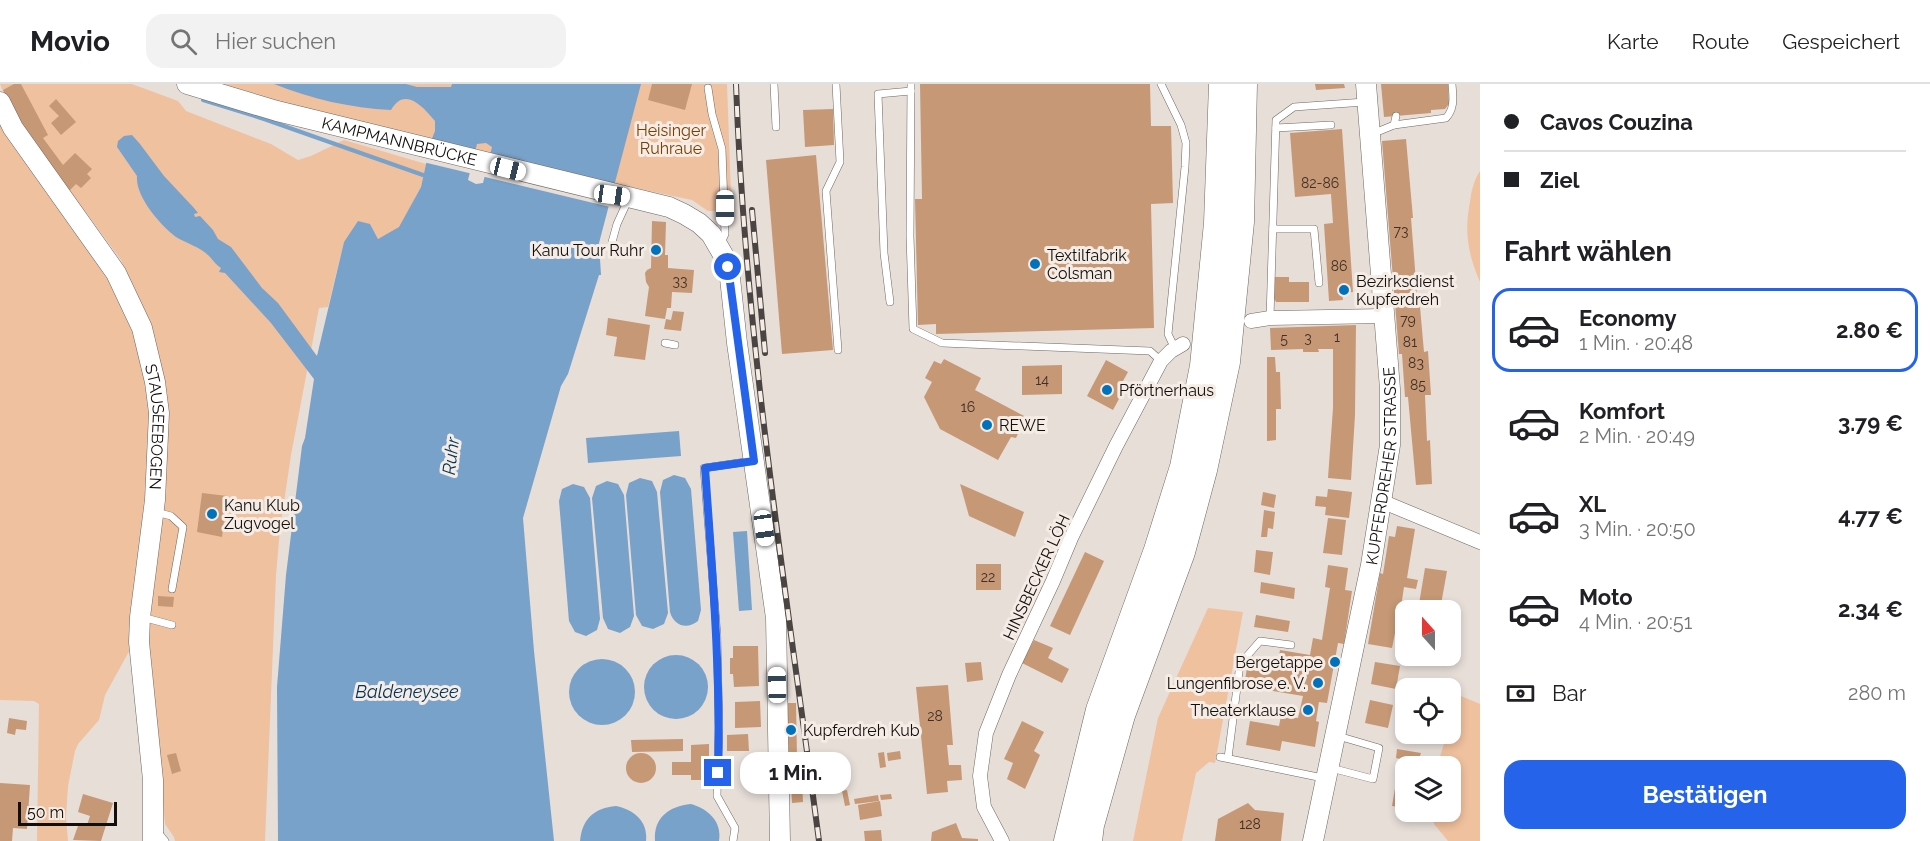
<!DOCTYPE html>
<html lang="de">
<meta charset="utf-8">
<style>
:root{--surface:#fff;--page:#f2f2f2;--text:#202124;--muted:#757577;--line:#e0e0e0;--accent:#2563eb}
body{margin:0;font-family:Raleway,sans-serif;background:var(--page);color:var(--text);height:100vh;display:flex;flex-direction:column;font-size:22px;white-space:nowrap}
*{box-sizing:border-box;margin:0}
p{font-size:20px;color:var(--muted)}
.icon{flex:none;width:33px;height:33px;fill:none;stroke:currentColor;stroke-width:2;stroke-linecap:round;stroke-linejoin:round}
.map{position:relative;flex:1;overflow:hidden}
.drawer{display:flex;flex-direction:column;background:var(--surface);width:450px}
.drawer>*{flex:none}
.top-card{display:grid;align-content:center;height:132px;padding:0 24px;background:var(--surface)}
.needle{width:39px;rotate:339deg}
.tools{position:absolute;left:1395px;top:516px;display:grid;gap:12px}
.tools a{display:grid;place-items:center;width:66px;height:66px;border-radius:12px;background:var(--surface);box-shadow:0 3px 9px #0003;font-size:30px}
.scale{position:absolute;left:18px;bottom:15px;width:99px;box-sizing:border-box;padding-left:6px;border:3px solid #110e0c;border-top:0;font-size:16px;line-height:21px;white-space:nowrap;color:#110e0c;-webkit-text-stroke:4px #f5ece5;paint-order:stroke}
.end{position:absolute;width:27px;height:27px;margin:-14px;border:8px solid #2563eb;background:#fff;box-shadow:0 0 0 3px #fff}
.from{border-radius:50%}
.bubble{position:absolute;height:42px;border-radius:18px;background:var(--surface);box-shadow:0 3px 9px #0003;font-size:20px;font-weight:700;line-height:42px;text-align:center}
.car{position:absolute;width:18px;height:36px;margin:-18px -9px;border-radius:8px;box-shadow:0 0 4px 2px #0007;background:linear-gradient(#fff 24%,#345 0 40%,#fff 0 76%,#345 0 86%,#fff 0)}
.top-card b{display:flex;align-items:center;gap:21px;height:57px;font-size:22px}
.top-card b+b{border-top:2px solid var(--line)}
.top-card i{width:15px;height:15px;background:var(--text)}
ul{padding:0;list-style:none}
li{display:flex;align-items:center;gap:18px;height:84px;margin:0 12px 9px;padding:0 12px;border:3px solid transparent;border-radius:18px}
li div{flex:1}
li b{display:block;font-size:22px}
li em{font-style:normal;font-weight:700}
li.active{border-color:var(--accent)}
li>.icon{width:54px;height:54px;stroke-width:1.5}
h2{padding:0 24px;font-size:27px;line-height:72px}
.pay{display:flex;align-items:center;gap:15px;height:66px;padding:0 24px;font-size:22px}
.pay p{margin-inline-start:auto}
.primary-button{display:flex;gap:12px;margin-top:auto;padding:12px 24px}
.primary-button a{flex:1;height:69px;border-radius:18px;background:var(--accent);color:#fff;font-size:24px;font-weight:700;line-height:69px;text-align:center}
header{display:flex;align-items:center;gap:36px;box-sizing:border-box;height:84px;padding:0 30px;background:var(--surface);border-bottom:2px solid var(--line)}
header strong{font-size:28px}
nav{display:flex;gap:33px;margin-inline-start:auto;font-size:21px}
.search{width:420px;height:54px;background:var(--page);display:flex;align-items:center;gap:15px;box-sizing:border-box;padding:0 21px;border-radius:18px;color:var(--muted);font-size:22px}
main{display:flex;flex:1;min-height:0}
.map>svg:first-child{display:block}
.green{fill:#efc19f}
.water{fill:#78a2c9;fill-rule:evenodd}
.pier{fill:#e7ded8}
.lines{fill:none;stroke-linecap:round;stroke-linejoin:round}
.stream{stroke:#78a2c9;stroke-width:4}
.building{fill:#c69875}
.lane-casing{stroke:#6e6660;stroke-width:8}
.street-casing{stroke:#6e6660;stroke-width:15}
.secondary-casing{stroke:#6e6660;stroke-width:21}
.highway-casing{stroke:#6e6660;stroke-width:27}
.lane{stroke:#fff;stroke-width:7}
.street{stroke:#fff;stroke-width:14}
.secondary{stroke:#fff;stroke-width:20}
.highway{stroke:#fff;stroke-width:26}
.rail-casing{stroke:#4a4542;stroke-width:6}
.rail{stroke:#f5ece5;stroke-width:4;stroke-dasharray:11;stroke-linecap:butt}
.route{stroke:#2563eb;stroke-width:8}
.poi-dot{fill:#0072bc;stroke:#f5ece5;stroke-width:2}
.labels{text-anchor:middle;stroke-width:6;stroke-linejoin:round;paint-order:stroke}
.number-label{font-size:14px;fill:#3e3026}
.park-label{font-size:16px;fill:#793f00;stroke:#f5ece5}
.street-label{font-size:16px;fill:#110e0c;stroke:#f5ece5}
.poi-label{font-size:16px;fill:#110e0c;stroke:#f5ece5;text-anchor:start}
.water-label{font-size:18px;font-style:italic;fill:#023459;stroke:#f5ece5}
</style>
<header>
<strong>Movio</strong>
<div class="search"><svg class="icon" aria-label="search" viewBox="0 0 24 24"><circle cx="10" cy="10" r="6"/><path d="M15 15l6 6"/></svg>Hier suchen</div>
<nav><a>Karte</a><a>Route</a><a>Gespeichert</a></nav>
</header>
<main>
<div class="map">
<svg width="1480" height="757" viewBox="0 0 1480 757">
<rect width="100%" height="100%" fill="#e7ded8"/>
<!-- green -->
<g class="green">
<polygon points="0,0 132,0 178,17 186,27 271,60 298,76 311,72 344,56 426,80 421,103 399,144 378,155 370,140 344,158 328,223 319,224 291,371 280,445 276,491 265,757 175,757 174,753 165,740 150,587 147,533 168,344 166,305 155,253 121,176 85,127 51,89 13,32"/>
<polygon points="200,0 727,0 731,111 728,111 728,127 708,127 692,116 426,60"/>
<polygon points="0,34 105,185 137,256 147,292 152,337 149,402 132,562 105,611 99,636 78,660 75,667 68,702 66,733 68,757 37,757 39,620 34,617 0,616"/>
<path d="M1480 87V198C1468 170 1464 148 1470 118 1471 108 1474 96 1480 87Z"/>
<polygon points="1208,524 1243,528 1215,679 1209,678 1196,689 1182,757 1133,757 1158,634"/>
<polygon points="1461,612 1480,620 1480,757 1448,757 1434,740 1433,728 1450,728 1450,682 1437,682 1447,650 1450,650 1451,640"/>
</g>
<!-- water -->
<g class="water">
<path d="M274 0H406L417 3H451L452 0H641L599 159 601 191H599L568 290 561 302 523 434 534 567 554 757H278L277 603 286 491 302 362 305 354 314 295 271 239 225 189 219 188 221 184C215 180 213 176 209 172 200 163 186 159 176 153 160 141 135 112 137 92L117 63 118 57 124 52 132 51 140 60 164 92 194 124 198 129 194 130 195 133 200 132 213 146 218 155 231 163 262 204 278 219 317 272 344 158 358 137 370 140 378 155 399 143 421 103 431 57 435 47V37C423 23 405 2 391 26 351 24 311 15 274 0ZM486 59 492 63 483 99 476 100 468 96 477 60Z"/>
<polygon points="679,347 681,372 588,379 586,354"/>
<path d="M674 391 685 394 691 405 701 526 698 537C687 546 674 542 670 528L660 408 663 396Z"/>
<polygon points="640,394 652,397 657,408 668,529 664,540 653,545 642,542 636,531 626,411 629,399"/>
<polygon points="607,397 618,400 624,411 634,532 630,543 620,549 608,545 603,534 592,414 596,402"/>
<polygon points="573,400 584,403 590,414 600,535 597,546 586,552 575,548 569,537 559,417 562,405"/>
<polygon points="747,447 752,526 739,527 733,448"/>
<circle cx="676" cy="603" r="32"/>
<circle cx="602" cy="608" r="33"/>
<path d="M691 720C708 725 722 737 719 757H655C653 734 669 722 691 720Z"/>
<path d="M616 722C634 726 648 737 646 757H580C582 735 594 724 616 722Z"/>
</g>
<!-- pier -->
<g class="pier">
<polygon points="428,54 479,66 473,90 423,78"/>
<polygon points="487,68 615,101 610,123 481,92"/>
</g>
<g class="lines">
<!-- stream -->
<polyline class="stream" points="203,16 264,35 423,91"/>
</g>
<!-- building -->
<g class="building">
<polygon points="14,0 21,0 48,51 43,54 63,81 75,69 92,85 87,90 91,94 81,104 76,100 69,107 31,60 3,6"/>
<polygon points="652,0 692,0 685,26 648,16"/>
<polygon points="920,0 1150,0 1151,42 1171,42 1173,119 1151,120 1154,244 936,250 936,240 918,241 915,115 922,115"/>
<polygon points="1315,0 1344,0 1345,4 1316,6"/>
<polygon points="1381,0 1448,0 1449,20 1445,25 1431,26 1431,29 1384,33"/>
<polygon points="56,15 76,38 61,51 51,39 59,32 49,22"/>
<polygon points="833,25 834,61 805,63 803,26"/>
<polygon points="1342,45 1353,208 1342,209 1343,216 1329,217 1324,140 1333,139 1331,110 1295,113 1290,49"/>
<polygon points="1406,55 1413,134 1411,134 1418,223 1420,223 1424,268 1428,267 1431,311 1425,311 1427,357 1430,356 1432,400 1416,401 1408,313 1405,313 1402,270 1399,270 1382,57"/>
<polygon points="816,71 833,266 782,270 766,76"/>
<polygon points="652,137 666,138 665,171 668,171 668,184 694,186 692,209 672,208 671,224 667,224 665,235 645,232 649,203 646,198 645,189 647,186 651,184"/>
<polygon points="1275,193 1289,193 1289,198 1309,198 1309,218 1276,218 1274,214"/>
<polygon points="673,227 684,228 681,247 664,245 666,235 671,236"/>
<polygon points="608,234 650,241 645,276 614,272 617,253 606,251"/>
<polygon points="1356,241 1355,331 1351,396 1328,394 1333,324 1333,265 1318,265 1319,268 1303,268 1303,265 1271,266 1270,244"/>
<polygon points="1267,273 1275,273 1276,288 1280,288 1281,325 1276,325 1276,356 1267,357"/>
<polygon points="944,275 981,294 975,306 1026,333 1016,354 1011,353 998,376 940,345 924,313 932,298 925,294 934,277 941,280"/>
<polygon points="1106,276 1128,288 1123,297 1127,300 1113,326 1087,312"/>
<polygon points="1062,281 1062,310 1022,311 1022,282"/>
<polygon points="960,400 1024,428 1015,453 969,432"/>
<polygon points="1328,405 1352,408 1349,434 1325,431 1326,423 1315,422 1316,412 1327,413"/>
<polygon points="1263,408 1276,411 1274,424 1261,421"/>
<polygon points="202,409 227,412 222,453 197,448"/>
<polygon points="1264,426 1275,428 1273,445 1268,444 1267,453 1261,453"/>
<polygon points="1328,434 1346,436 1342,471 1323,469"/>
<polygon points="1397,442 1415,445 1407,494 1418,496 1416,505 1404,503 1400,530 1406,531 1406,540 1397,539 1392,564 1368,560 1380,489 1383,490 1389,452 1395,453"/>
<polygon points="1256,466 1273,468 1270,491 1254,488"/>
<polygon points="1085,468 1104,477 1070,551 1050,542"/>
<rect x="976" y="480" width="25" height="26"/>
<polygon points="1328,481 1348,484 1345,506 1352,507 1344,560 1338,559 1327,619 1319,618 1316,637 1319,638 1315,663 1282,657 1280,667 1246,661 1250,637 1279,642 1281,632 1298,634 1303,612 1244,602 1249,572 1278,577 1280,566 1310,571 1313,554 1322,556 1330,504 1325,503"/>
<polygon points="1425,484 1447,487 1440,526 1418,526"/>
<polygon points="1261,498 1295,504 1294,515 1260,509"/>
<polygon points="158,512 174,513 173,523 158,522"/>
<polygon points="1256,531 1290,537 1288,548 1254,543"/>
<polygon points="1034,556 1053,564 1048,574 1069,585 1062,599 1022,579"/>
<polygon points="733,562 758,562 759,602 734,603 733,590 730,590 730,574 733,574"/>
<polygon points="981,578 983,596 967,598 965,579"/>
<polygon points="1375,578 1400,582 1396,605 1371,600"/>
<polygon points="948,601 953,661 947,661 949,681 961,681 962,696 947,697 948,708 927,710 916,603"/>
<polygon points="1370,616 1393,621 1388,644 1365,639"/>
<polygon points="760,617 761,643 735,644 735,618"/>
<polygon points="785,619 796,619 797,673 786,674"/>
<polygon points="9,634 27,637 26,646 16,645 15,651 7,649"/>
<polygon points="1022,637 1044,648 1034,667 1040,671 1025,705 1007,695 1013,679 1004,675"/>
<polygon points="748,650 749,667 727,667 727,651"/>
<polygon points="683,655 683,667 632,668 631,656"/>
<polygon points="709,660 709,696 691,696 691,691 672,691 672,678 691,678 691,661"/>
<polygon points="1397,665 1421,669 1416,682 1406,682 1406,724 1392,722 1400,675 1396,674"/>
<polygon points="900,667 901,675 888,677 887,669"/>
<polygon points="884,668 886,683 880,684 878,669"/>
<circle cx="641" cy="684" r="15"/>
<polygon points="176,669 181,687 172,690 167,671"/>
<polygon points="841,674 843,688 839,689 837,675"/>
<polygon points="844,690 846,705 842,706 839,691"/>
<polygon points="791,698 802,698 803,718 792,719"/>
<polygon points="0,699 30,701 27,745 13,744 12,757 0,757"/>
<polygon points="847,706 850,721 845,722 842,707"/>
<polygon points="83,710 113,719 101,757 73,756 79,739 87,741 90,732 78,728"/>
<polygon points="891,710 892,715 881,716 880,711"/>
<polygon points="878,711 879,717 855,720 854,715"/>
<polygon points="880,717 882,732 860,736 858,721"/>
<polygon points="1248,719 1255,726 1284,729 1281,757 1215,757 1218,735"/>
<polygon points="956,739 962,754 978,755 978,757 931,757 932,748"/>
<polygon points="881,746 882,757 865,757 864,747"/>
</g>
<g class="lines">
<!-- lane casing -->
<g class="lane-casing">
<g id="lane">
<polyline points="774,0 776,43"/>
<polyline points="836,0 840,78 826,107 838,266"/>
<polyline points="911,0 910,152 913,245 942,259 1150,267 1161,277"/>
<polyline points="1161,0 1181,41 1186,59 1185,83 1168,250 1175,265"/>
<polyline points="708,4 712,30 722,65 725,150 720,161"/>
<path d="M1394 41 1446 34C1455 24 1453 13 1452 0"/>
<polyline points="1276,44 1331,41"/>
<polyline points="1372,50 1394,41 1396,32"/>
<polyline points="1273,145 1314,145 1319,199"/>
<polyline points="612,158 617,140 628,116"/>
<polyline points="890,218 884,169 878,10 911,7"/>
<polyline points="1270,234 1276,36 1294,23 1365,18"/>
<polyline points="665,259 675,261"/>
<polyline points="156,428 171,432 183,443 172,505"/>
<polyline points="142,533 172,541"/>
<polyline points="1220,673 1323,694"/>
<polyline points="1228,674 1240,580 1260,557 1291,561"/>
<polyline points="1331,684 1373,695 1379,664 1338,652"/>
<polyline points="157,747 165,757"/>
<polyline points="733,757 735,744 717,712 719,643 717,551 704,384 752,377"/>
</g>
</g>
<!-- street casing -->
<g class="street-casing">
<g id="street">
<polyline points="1251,237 1270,234 1384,232"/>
<polyline points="1381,417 1480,458"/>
<polyline points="1002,757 984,723 980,692 986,649 1009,591 1053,497 1071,454 1116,362 1161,277 1171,267 1183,260"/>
</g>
</g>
<!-- secondary casing -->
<g class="secondary-casing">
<g id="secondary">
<path id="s1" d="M187 0 277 27 669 123 684 130 699 139 711 150 725 174 730 194 737 259 776 534 780 757"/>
<path id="s2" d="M0 18 13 44 116 189 142 244 155 298 159 329 155 416 140 533 139 558 153 696V757"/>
<path id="s3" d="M1313 757 1371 481 1390 361V305L1366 0"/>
</g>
</g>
<!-- highway casing -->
<g class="highway-casing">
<g id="highway">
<polyline points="1067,757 1099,626 1157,466 1183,383 1203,282 1217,139 1222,0"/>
<polyline points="1089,757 1091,741 1122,631 1182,468 1204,386 1227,278 1241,138 1244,0"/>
</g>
</g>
<!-- lane -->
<use href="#lane" class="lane"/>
<!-- street -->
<use href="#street" class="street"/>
<!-- secondary -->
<use href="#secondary" class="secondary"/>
<!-- highway -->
<use href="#highway" class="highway"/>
<!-- rail casing -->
<g class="rail-casing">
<g id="rail">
<path d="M736 0C745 254 786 505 819 757"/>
<polyline points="752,126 765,269"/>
</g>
</g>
<!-- rail -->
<use href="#rail" class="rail"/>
</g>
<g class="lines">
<!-- route -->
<path class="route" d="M718 689C721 587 712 485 705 384L754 377 728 183"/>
</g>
<!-- markers -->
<g class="poi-dot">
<circle cx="656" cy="166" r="6"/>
<circle cx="1035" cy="180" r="6"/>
<circle cx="1344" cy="206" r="6"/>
<circle cx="1107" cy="306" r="6"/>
<circle cx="987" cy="341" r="6"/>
<circle cx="212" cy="430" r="6"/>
<circle cx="1335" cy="578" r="6"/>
<circle cx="1318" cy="599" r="6"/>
<circle cx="1308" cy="626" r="6"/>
<circle cx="791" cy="646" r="6"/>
</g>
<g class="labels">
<!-- number labels -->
<g class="number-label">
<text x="1320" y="104">82-86</text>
<text x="1401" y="152">73</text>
<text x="1339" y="187">86</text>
<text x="680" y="202">33</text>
<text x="1408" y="241">79</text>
<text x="1337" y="258">1</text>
<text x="1308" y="259">3</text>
<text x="1284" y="260">5</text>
<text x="1410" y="263">81</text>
<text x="1416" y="284">83</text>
<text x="1042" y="301">14</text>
<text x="1418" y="306">85</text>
<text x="968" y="328">16</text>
<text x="988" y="498">22</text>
<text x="935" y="637">28</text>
<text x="1250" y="745">128</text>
</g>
<!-- park labels -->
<g class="park-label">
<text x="671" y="52">Heisinger<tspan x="671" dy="18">Ruhraue</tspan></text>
</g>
<!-- street labels -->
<g class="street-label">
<text dy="6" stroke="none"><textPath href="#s1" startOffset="220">KAMPMANNBRÜCKE</textPath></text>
<text dy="6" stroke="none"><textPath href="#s2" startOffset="368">STAUSEEBOGEN</textPath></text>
<text dy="6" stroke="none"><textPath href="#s3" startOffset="382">KUPFERDREHER STRASSE</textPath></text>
<text transform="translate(1036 493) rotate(-65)" y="6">HINSBECKER LÖH</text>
</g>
<!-- poi labels -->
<g class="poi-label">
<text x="644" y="172" text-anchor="end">Kanu Tour Ruhr</text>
<text x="1047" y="177">Textilfabrik<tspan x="1047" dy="18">Colsman</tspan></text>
<text x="1356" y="203">Bezirksdienst<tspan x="1356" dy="18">Kupferdreh</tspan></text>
<text x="1119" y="312">Pförtnerhaus</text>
<text x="999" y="347">REWE</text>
<text x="224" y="427">Kanu Klub<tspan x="224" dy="18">Zugvogel</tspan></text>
<text x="1323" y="584" text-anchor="end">Bergetappe</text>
<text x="1306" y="605" text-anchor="end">Lungenfibrose e. V.</text>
<text x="1296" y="632" text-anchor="end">Theaterklause</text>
<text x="803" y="652">Kupferdreh Kub</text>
</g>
<!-- water labels -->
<g class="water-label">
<text transform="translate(451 372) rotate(-83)" y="6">Ruhr</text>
<text x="407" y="614">Baldeneysee</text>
</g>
</g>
</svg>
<div class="tools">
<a><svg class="needle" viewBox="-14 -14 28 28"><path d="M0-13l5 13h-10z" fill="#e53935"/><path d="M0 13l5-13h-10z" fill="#757577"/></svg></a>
<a><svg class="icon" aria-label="locate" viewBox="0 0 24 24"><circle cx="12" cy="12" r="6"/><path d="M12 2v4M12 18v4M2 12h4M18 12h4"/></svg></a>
<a><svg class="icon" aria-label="layers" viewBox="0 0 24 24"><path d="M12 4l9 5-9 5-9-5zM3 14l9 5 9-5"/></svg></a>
</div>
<div class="scale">50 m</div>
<i class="end from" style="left:728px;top:183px"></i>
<i class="end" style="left:718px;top:689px"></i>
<div class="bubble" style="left:740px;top:668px;width:111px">1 Min.</div>
<i class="car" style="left:508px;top:85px;rotate:104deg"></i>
<i class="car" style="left:612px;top:111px;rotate:98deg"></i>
<i class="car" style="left:725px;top:124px;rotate:180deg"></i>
<i class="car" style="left:764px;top:444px;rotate:172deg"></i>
<i class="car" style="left:777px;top:601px;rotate:359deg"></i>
</div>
<section class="drawer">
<div class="top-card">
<b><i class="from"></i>Cavos Couzina</b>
<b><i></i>Ziel</b>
</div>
<h2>Fahrt wählen</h2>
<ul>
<li class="active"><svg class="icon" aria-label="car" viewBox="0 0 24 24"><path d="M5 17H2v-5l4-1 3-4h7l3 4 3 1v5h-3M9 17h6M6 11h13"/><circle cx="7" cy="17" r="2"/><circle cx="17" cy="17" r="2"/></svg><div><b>Economy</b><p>1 Min. · 20:48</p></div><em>2.80 €</em></li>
<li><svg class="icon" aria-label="car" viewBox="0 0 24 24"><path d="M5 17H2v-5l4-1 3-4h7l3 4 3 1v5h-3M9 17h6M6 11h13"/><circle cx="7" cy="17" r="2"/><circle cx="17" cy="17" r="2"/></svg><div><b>Komfort</b><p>2 Min. · 20:49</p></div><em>3.79 €</em></li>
<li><svg class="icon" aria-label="car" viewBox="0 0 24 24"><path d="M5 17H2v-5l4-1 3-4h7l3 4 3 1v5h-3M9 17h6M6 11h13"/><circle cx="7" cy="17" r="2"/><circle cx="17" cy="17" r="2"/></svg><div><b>XL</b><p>3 Min. · 20:50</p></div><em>4.77 €</em></li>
<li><svg class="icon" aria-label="car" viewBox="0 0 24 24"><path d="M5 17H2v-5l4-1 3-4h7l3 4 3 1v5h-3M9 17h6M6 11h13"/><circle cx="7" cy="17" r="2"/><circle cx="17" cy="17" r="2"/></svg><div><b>Moto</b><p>4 Min. · 20:51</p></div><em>2.34 €</em></li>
</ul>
<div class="pay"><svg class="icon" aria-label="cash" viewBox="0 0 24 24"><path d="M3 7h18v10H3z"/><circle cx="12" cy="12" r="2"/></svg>Bar<p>280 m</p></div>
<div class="primary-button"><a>Bestätigen</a></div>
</section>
</main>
